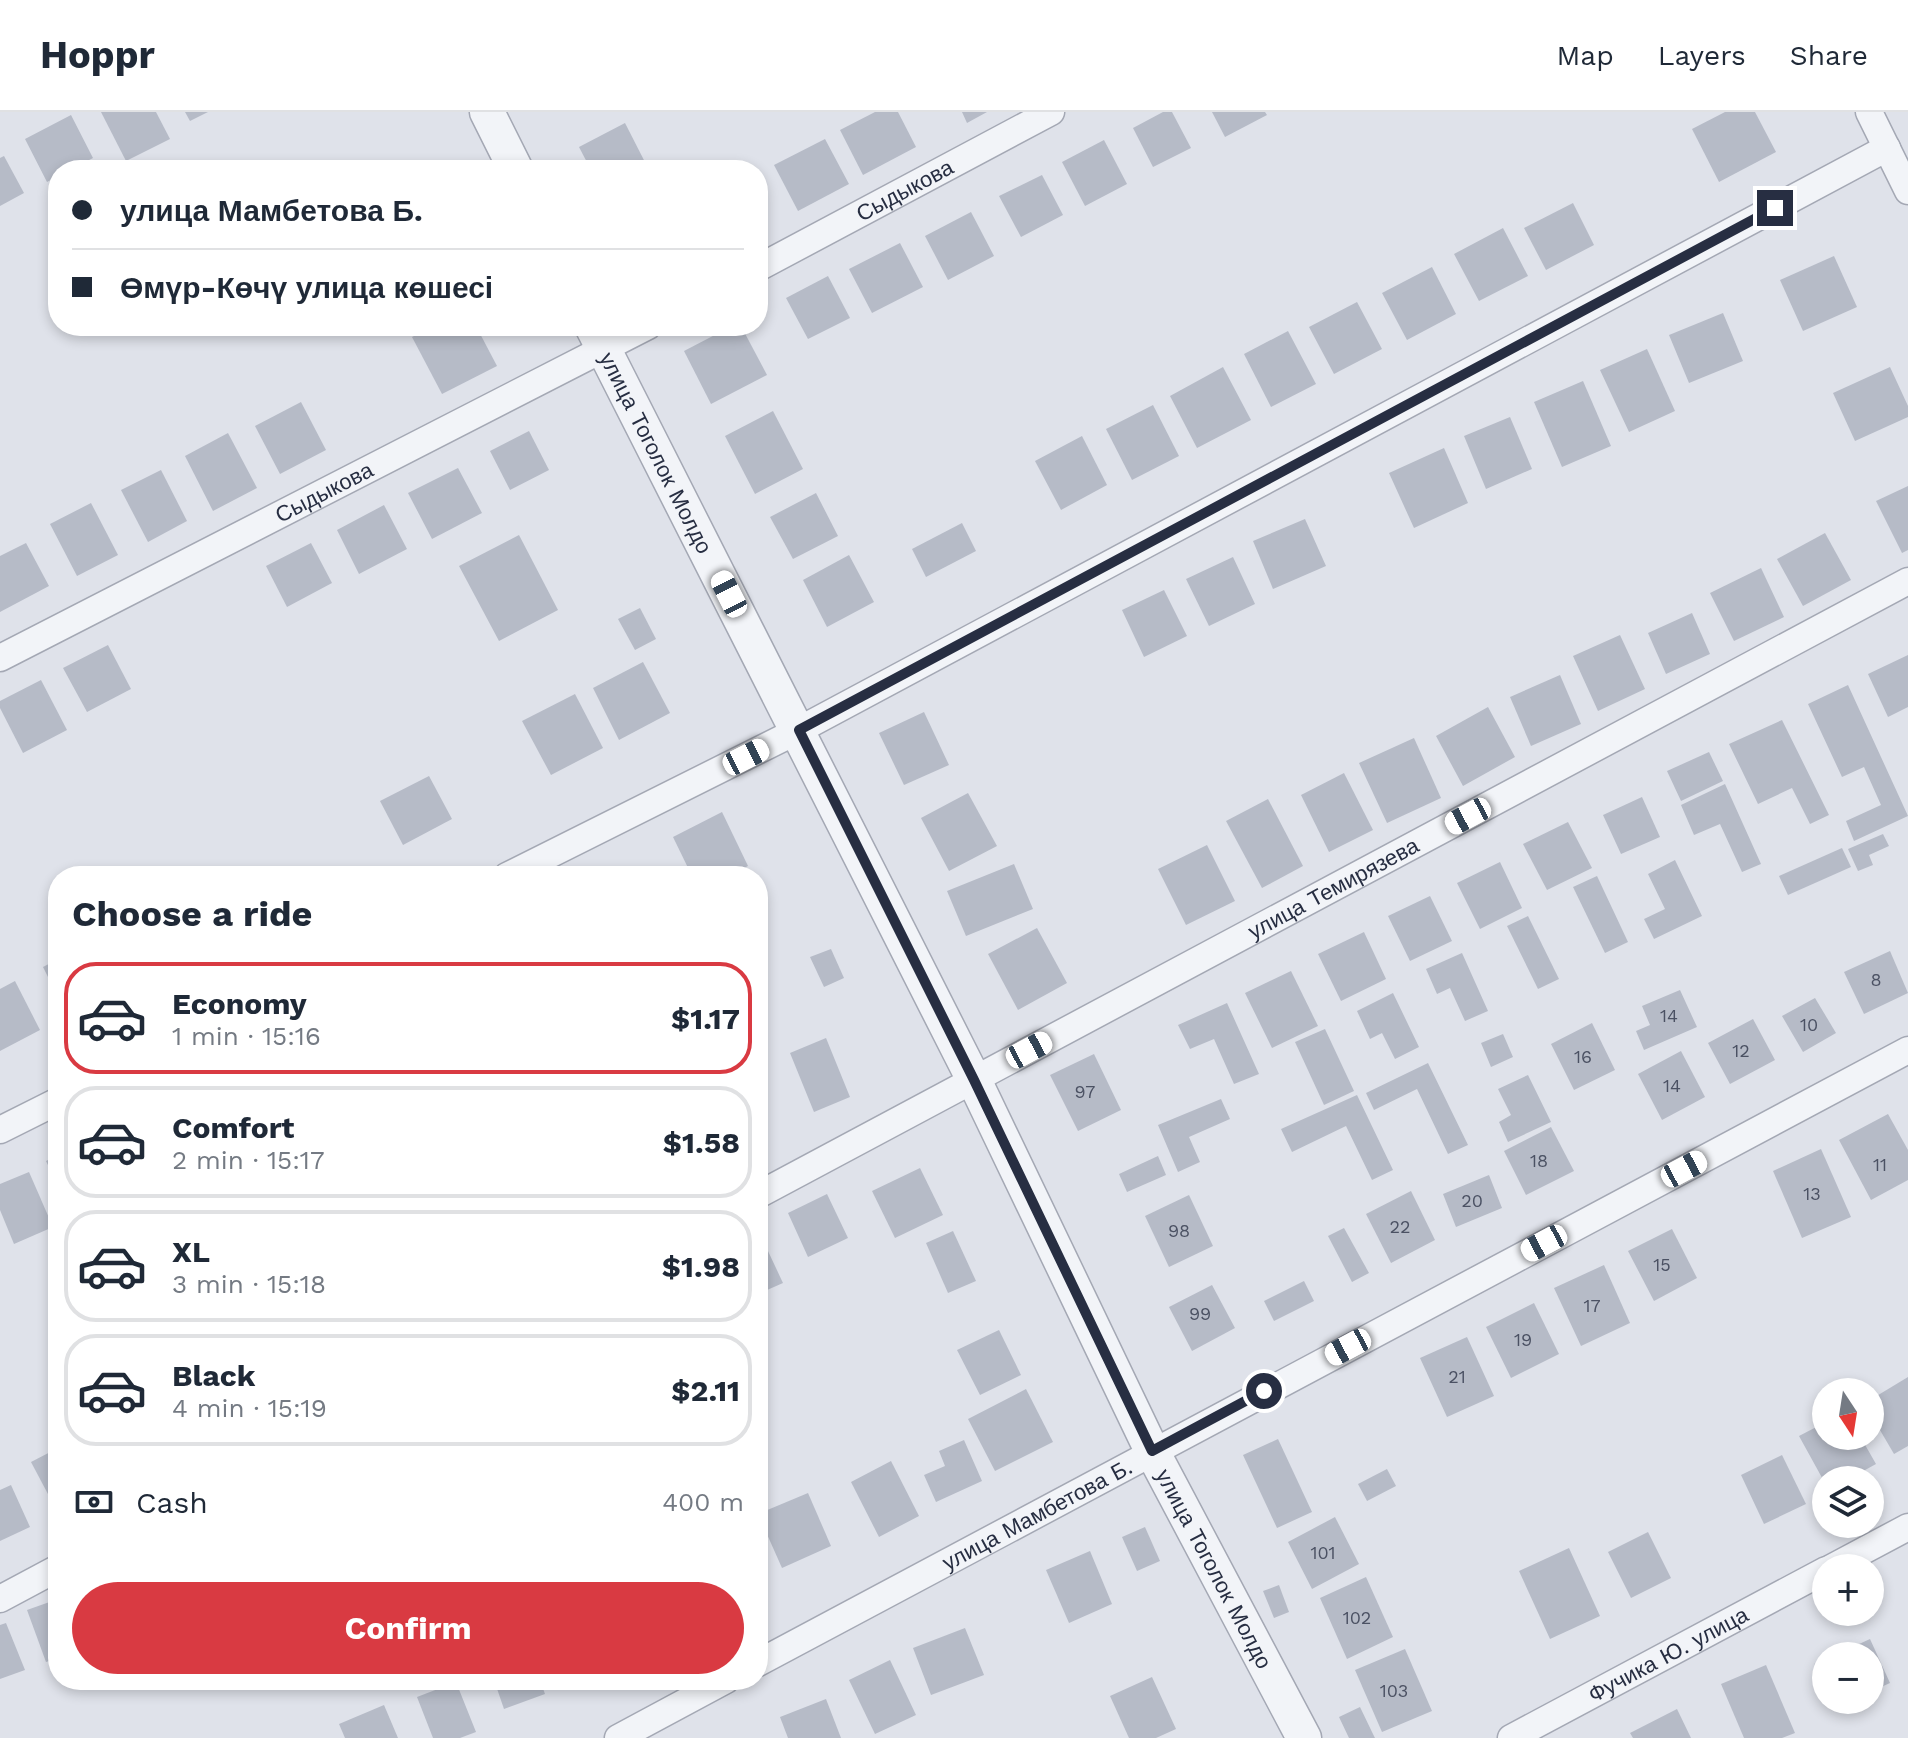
<!DOCTYPE html>
<meta charset="utf-8">
<style>
:root{--surface:#fff;--page:#f6f6f7;--text:#1f2937;--muted:#747a83;--line:#e0e1e3;--accent:#d93a42}
body{margin:0;font-family:"Work Sans",sans-serif;background:var(--page);color:var(--text);height:100vh;display:flex;flex-direction:column;font-size:30px;white-space:nowrap}
*{box-sizing:border-box;margin:0}
p{font-size:26px;color:var(--muted)}
.icon{flex:none;width:44px;height:44px;fill:none;stroke:currentColor;stroke-width:2;stroke-linecap:round;stroke-linejoin:round}
.map{position:relative;flex:1;overflow:hidden}
.side{position:absolute;left:48px;top:754px;width:720px;height:824px;display:flex;flex-direction:column;background:var(--surface);border-radius:32px;box-shadow:0 4px 12px #0003}
.side>*{flex:none}
.guide{position:absolute;left:48px;top:48px;width:720px;height:176px;border-radius:32px;box-shadow:0 4px 12px #0003;display:grid;align-content:center;height:176px;padding:0 24px;background:var(--surface)}
.needle{width:52px;rotate:168deg}
.fabs{position:absolute;left:1812px;top:1266px;display:grid;gap:16px}
.fabs a{display:grid;place-items:center;width:72px;height:72px;border-radius:50%;background:var(--surface);box-shadow:0 4px 12px #0003;font-size:40px}
.end{position:absolute;width:36px;height:36px;margin:-18px;border:10px solid #272e42;background:#fff;box-shadow:0 0 0 4px #fff}
.from{border-radius:50%}
.car{position:absolute;width:24px;height:48px;margin:-24px -12px;border-radius:10px;box-shadow:0 0 6px 2px #0007;background:linear-gradient(#fff 24%,#345 0 40%,#fff 0 76%,#345 0 86%,#fff 0)}
.guide b{display:flex;align-items:center;gap:28px;height:76px;font-size:30px}
.guide b+b{border-top:2px solid var(--line)}
.guide i{width:20px;height:20px;background:var(--text)}
ul{padding:0;list-style:none}
li{display:flex;align-items:center;gap:24px;height:112px;margin:0 16px 12px;padding:0 8px;border:4px solid var(--line);border-radius:32px}
li div{flex:1}
li b{display:block;font-size:30px}
li em{font-style:normal;font-weight:700}
li.active{border-color:var(--accent)}
li>.icon{width:72px;height:72px;stroke-width:1.5}
h2{padding:0 24px;font-size:36px;line-height:96px}
.pay{display:flex;align-items:center;gap:20px;height:88px;padding:0 24px;font-size:30px}
.pay p{margin-inline-start:auto}
.cta{display:flex;gap:16px;margin-top:auto;padding:16px 24px}
.cta a{flex:1;height:92px;border-radius:48px;background:var(--accent);color:#fff;font-size:32px;font-weight:700;line-height:92px;text-align:center}
header{display:flex;align-items:center;gap:48px;box-sizing:border-box;height:112px;padding:0 40px;background:var(--surface);border-bottom:2px solid var(--line)}
header strong{font-size:38px}
nav{display:flex;gap:44px;margin-inline-start:auto;font-size:28px}
.map>svg:first-child{display:block}
.building{fill:#b6bbc7}
.lines{fill:none;stroke-linecap:round;stroke-linejoin:round}
.minor-casing{stroke:#a4a8b4;stroke-width:29}
.tertiary-casing{stroke:#a4a8b4;stroke-width:37}
.minor{stroke:#f2f4f8;stroke-width:26}
.tertiary{stroke:#f2f4f8;stroke-width:34}
.route{stroke:#272e42;stroke-width:10}
.labels{text-anchor:middle;stroke-width:7;stroke-linejoin:round;paint-order:stroke}
.number-label{font-size:18px;fill:#4b5163}
.street-label{font-size:22px;fill:#272e42;stroke:#eff1f7}
</style>
<header>
<strong>Hoppr</strong>
<nav><a>Map</a><a>Layers</a><a>Share</a></nav>
</header>
<div class="map">
<svg width="1908" height="1626" viewBox="0 0 1908 1626">
<rect width="100%" height="100%" fill="#dfe2ea"/>
<!-- building -->
<g class="building">
<polygon points="101,0 156,0 170,27 126,49"/>
<polygon points="185,0 208,0 190,9"/>
<polygon points="875,0 898,0 916,35 863,63 840,18"/>
<polygon points="962,0 987,0 967,11"/>
<polygon points="1163,0 1172,0 1191,36 1153,55 1133,16"/>
<polygon points="1212,0 1265,0 1267,3 1225,25"/>
<polygon points="1725,0 1755,0 1776,40 1719,70 1692,17"/>
<polygon points="71,3 93,46 70,58 58,58 58,64 47,70 25,27"/>
<polygon points="625,11 649,58 591,58 579,35"/>
<polygon points="825,27 849,72 798,99 774,53"/>
<polygon points="1104,28 1127,72 1085,94 1062,50"/>
<polygon points="4,44 24,81 0,94 0,46"/>
<polygon points="1042,63 1063,103 1021,125 999,84"/>
<polygon points="1573,91 1594,133 1546,158 1524,116"/>
<polygon points="971,100 994,144 948,168 925,124"/>
<polygon points="1503,116 1528,164 1479,189 1454,142"/>
<polygon points="900,131 923,175 872,201 849,157"/>
<polygon points="1834,144 1857,195 1803,219 1780,168"/>
<polygon points="1432,155 1456,202 1407,228 1382,181"/>
<polygon points="828,164 850,206 808,227 786,186"/>
<polygon points="1357,190 1382,237 1334,262 1309,215"/>
<polygon points="1723,201 1743,249 1689,271 1669,223"/>
<polygon points="433,214 476,214 497,254 442,282 412,225"/>
<polygon points="732,214 741,214 767,263 711,292 684,239"/>
<polygon points="1288,219 1316,272 1271,295 1244,242"/>
<polygon points="1647,237 1675,299 1629,320 1600,258"/>
<polygon points="1223,255 1251,308 1197,336 1170,284"/>
<polygon points="1890,255 1908,294 1908,305 1855,329 1833,281"/>
<polygon points="1583,269 1611,334 1562,355 1534,290"/>
<polygon points="301,290 326,338 280,362 255,314"/>
<polygon points="1153,293 1179,344 1132,368 1106,317"/>
<polygon points="773,299 803,357 755,382 725,324"/>
<polygon points="1510,305 1532,357 1486,377 1464,324"/>
<polygon points="529,319 549,358 510,378 490,339"/>
<polygon points="228,321 257,376 213,399 185,344"/>
<polygon points="1082,324 1107,373 1061,398 1035,349"/>
<polygon points="1444,336 1468,391 1414,416 1389,361"/>
<polygon points="458,356 482,401 432,427 408,381"/>
<polygon points="161,358 187,409 148,430 121,378"/>
<polygon points="1908,374 1908,438 1902,441 1876,389"/>
<polygon points="816,381 838,424 793,447 770,405"/>
<polygon points="91,391 118,443 77,464 50,412"/>
<polygon points="384,393 407,437 359,462 337,418"/>
<polygon points="1305,407 1326,454 1273,477 1253,429"/>
<polygon points="962,411 976,439 926,465 912,437"/>
<polygon points="1825,421 1851,468 1803,494 1777,447"/>
<polygon points="519,423 558,498 499,529 459,454"/>
<polygon points="26,431 49,474 0,500 0,444"/>
<polygon points="311,431 332,471 287,495 266,454"/>
<polygon points="849,443 874,490 827,515 803,468"/>
<polygon points="1233,445 1255,492 1209,514 1186,467"/>
<polygon points="1761,456 1784,505 1734,529 1710,481"/>
<polygon points="1164,478 1187,524 1144,545 1122,498"/>
<polygon points="640,496 656,527 635,538 618,507"/>
<polygon points="1692,501 1710,542 1666,562 1648,521"/>
<polygon points="1620,523 1645,577 1598,599 1573,544"/>
<polygon points="108,533 131,577 87,600 63,556"/>
<polygon points="1908,543 1908,595 1888,605 1868,562"/>
<polygon points="643,550 670,601 619,628 593,576"/>
<polygon points="1560,563 1581,612 1531,634 1510,585"/>
<polygon points="41,568 67,618 23,641 0,596 0,589"/>
<polygon points="1848,573 1908,704 1854,729 1846,709 1881,693 1864,655 1842,665 1808,592"/>
<polygon points="575,582 603,636 551,663 522,609"/>
<polygon points="1488,595 1515,645 1463,674 1436,624"/>
<polygon points="924,600 949,653 904,673 879,621"/>
<polygon points="1782,608 1829,703 1810,712 1792,676 1758,692 1729,632"/>
<polygon points="1414,626 1441,686 1387,711 1359,651"/>
<polygon points="1709,640 1723,669 1681,689 1667,659"/>
<polygon points="1344,661 1373,718 1329,740 1301,683"/>
<polygon points="429,664 452,707 403,733 380,689"/>
<polygon points="1725,672 1761,752 1742,760 1720,712 1694,723 1681,693"/>
<polygon points="968,681 997,734 949,759 921,706"/>
<polygon points="1642,685 1660,725 1621,742 1603,703"/>
<polygon points="1268,687 1303,754 1262,776 1226,709"/>
<polygon points="722,700 748,754 728,764 692,764 673,725"/>
<polygon points="1568,710 1592,756 1547,778 1523,732"/>
<polygon points="1883,722 1889,734 1869,743 1873,753 1858,759 1848,737"/>
<polygon points="1207,733 1235,789 1186,813 1158,757"/>
<polygon points="1842,736 1851,755 1788,783 1779,764"/>
<polygon points="1675,748 1702,804 1654,827 1644,807 1665,797 1648,762"/>
<polygon points="1500,750 1522,796 1480,817 1457,771"/>
<polygon points="1014,752 1033,797 966,824 947,779"/>
<polygon points="1597,764 1628,830 1605,841 1573,775"/>
<polygon points="1430,784 1452,829 1410,849 1388,804"/>
<polygon points="1528,804 1559,867 1538,877 1507,814"/>
<polygon points="1037,816 1067,871 1018,898 988,842"/>
<polygon points="1364,820 1386,867 1341,889 1318,842"/>
<polygon points="831,837 844,866 824,875 810,845"/>
<polygon points="1890,839 1908,881 1864,902 1844,860"/>
<polygon points="1462,841 1488,899 1465,909 1450,876 1437,882 1426,857"/>
<polygon points="58,847 58,885 43,855"/>
<polygon points="1291,859 1318,914 1272,936 1245,881"/>
<polygon points="15,869 40,918 0,939 0,877"/>
<polygon points="1680,878 1697,915 1644,938 1636,919 1650,913 1642,894"/>
<polygon points="1393,881 1419,935 1395,947 1382,921 1370,927 1357,899"/>
<polygon points="1815,886 1836,921 1803,940 1782,904"/>
<polygon points="1227,891 1259,962 1234,972 1214,927 1190,937 1178,913"/>
<polygon points="1753,907 1775,948 1730,972 1708,931"/>
<polygon points="1592,911 1615,958 1574,978 1551,932"/>
<polygon points="1325,917 1354,979 1324,993 1295,930"/>
<polygon points="1503,922 1513,945 1491,955 1481,931"/>
<polygon points="826,926 850,985 814,1000 790,941"/>
<polygon points="1681,939 1705,985 1662,1008 1638,962"/>
<polygon points="1094,942 1121,998 1078,1019 1050,963"/>
<polygon points="1428,951 1468,1033 1448,1042 1417,977 1374,998 1366,981"/>
<polygon points="1528,963 1551,1010 1508,1030 1499,1010 1511,1003 1498,977"/>
<polygon points="1357,983 1393,1058 1372,1068 1346,1014 1292,1040 1281,1017"/>
<polygon points="1221,987 1230,1007 1189,1025 1200,1050 1178,1060 1158,1013"/>
<polygon points="1888,1002 1908,1038 1908,1068 1871,1088 1839,1028"/>
<polygon points="1551,1015 1574,1059 1526,1083 1504,1039"/>
<polygon points="1821,1037 1851,1105 1802,1126 1773,1059"/>
<polygon points="58,1043 58,1074 46,1049"/>
<polygon points="1158,1044 1166,1063 1127,1080 1119,1062"/>
<polygon points="920,1056 943,1103 895,1126 872,1079"/>
<polygon points="29,1060 53,1115 14,1132 0,1098 0,1072"/>
<polygon points="1489,1063 1502,1096 1456,1115 1443,1082"/>
<polygon points="1411,1079 1435,1128 1391,1151 1366,1102"/>
<polygon points="827,1082 848,1126 808,1145 788,1101"/>
<polygon points="1189,1083 1213,1134 1169,1155 1145,1104"/>
<polygon points="1344,1116 1369,1161 1352,1170 1328,1124"/>
<polygon points="1672,1117 1697,1166 1654,1189 1628,1139"/>
<polygon points="953,1119 976,1169 948,1181 926,1131"/>
<polygon points="760,1122 783,1171 758,1182 758,1123"/>
<polygon points="1604,1153 1630,1211 1581,1234 1554,1176"/>
<polygon points="1304,1169 1314,1189 1274,1209 1264,1189"/>
<polygon points="1212,1173 1235,1216 1192,1239 1169,1195"/>
<polygon points="1534,1191 1559,1242 1511,1266 1486,1215"/>
<polygon points="999,1218 1021,1263 980,1283 957,1238"/>
<polygon points="1467,1225 1494,1284 1447,1305 1420,1246"/>
<polygon points="1908,1265 1908,1334 1894,1342 1870,1301 1870,1288"/>
<polygon points="1026,1277 1053,1330 995,1359 968,1307"/>
<polygon points="1826,1310 1826,1324 1860,1324 1876,1352 1847,1368 1826,1368 1826,1373 1799,1324"/>
<polygon points="1278,1327 1312,1400 1277,1416 1243,1343"/>
<polygon points="964,1328 982,1369 936,1390 924,1363 945,1354 939,1339"/>
<polygon points="58,1336 58,1401 31,1350"/>
<polygon points="1782,1343 1806,1392 1764,1412 1741,1363"/>
<polygon points="891,1349 919,1404 879,1425 851,1370"/>
<polygon points="1387,1357 1396,1374 1367,1389 1358,1372"/>
<polygon points="11,1373 30,1415 0,1429 0,1378"/>
<polygon points="808,1381 831,1434 782,1456 758,1402"/>
<polygon points="1335,1405 1359,1452 1312,1477 1288,1430"/>
<polygon points="1145,1415 1160,1449 1137,1459 1122,1425"/>
<polygon points="1648,1420 1671,1466 1631,1486 1608,1440"/>
<polygon points="1569,1436 1600,1504 1550,1527 1519,1459"/>
<polygon points="1090,1439 1112,1492 1069,1511 1046,1458"/>
<polygon points="1366,1465 1393,1525 1347,1547 1320,1486"/>
<polygon points="1279,1473 1289,1500 1274,1506 1263,1479"/>
<polygon points="58,1487 58,1546 46,1550 27,1498"/>
<polygon points="6,1511 25,1558 0,1567 0,1513"/>
<polygon points="965,1516 984,1563 931,1583 913,1536"/>
<polygon points="1870,1527 1890,1571 1870,1580 1870,1544 1833,1544"/>
<polygon points="1405,1537 1432,1599 1382,1620 1355,1558"/>
<polygon points="1826,1547 1826,1577 1814,1552"/>
<polygon points="890,1548 916,1603 875,1622 849,1568"/>
<polygon points="1766,1553 1795,1621 1782,1626 1744,1626 1721,1572"/>
<polygon points="1152,1565 1176,1617 1156,1626 1129,1626 1110,1584"/>
<polygon points="494,1568 540,1568 545,1582 504,1597"/>
<polygon points="456,1570 476,1620 460,1626 433,1626 417,1585"/>
<polygon points="826,1587 841,1626 788,1626 780,1605"/>
<polygon points="384,1593 398,1626 345,1626 339,1612"/>
<polygon points="1360,1595 1372,1620 1375,1626 1349,1626 1339,1605"/>
<polygon points="1677,1597 1691,1626 1633,1626 1630,1621"/>
</g>
<g class="lines">
<!-- minor casing -->
<g class="minor-casing">
<g id="minor">
<polyline points="1869,0 1908,79"/>
<path id="s1" d="M758 156 1051 0"/>
<path id="s2" d="M0 546 648 214"/>
<polyline points="507,764 799,618 1887,36"/>
<polyline points="0,1018 58,989"/>
<path id="s3" d="M758 1083 1908 469"/>
<polyline points="1831,1456 1908,1415"/>
<polyline points="0,1487 58,1456"/>
<path id="s4" d="M758 1551 1908 938"/>
<polyline points="618,1626 726,1568"/>
<path id="s5" d="M1511 1626 1826 1458"/>
</g>
</g>
<!-- tertiary casing -->
<g class="tertiary-casing">
<g id="tertiary">
<polyline points="487,0 516,58"/>
<path id="s6" d="M592 214 974 968 1152 1339 1304 1626"/>
</g>
</g>
<!-- minor -->
<use href="#minor" class="minor"/>
<!-- tertiary -->
<use href="#tertiary" class="tertiary"/>
</g>
<g class="lines">
<!-- route -->
<polyline class="route" points="1264,1279 1152,1339 974,968 799,618 1775,96"/>
</g>
<g class="labels">
<!-- number labels -->
<g class="number-label">
<text x="1876" y="874">8</text>
<text x="1669" y="910">14</text>
<text x="1809" y="919">10</text>
<text x="1741" y="945">12</text>
<text x="1583" y="951">16</text>
<text x="1672" y="980">14</text>
<text x="1085" y="986">97</text>
<text x="1539" y="1055">18</text>
<text x="1880" y="1059">11</text>
<text x="1812" y="1088">13</text>
<text x="1472" y="1095">20</text>
<text x="1400" y="1121">22</text>
<text x="1179" y="1125">98</text>
<text x="1662" y="1159">15</text>
<text x="1592" y="1200">17</text>
<text x="1200" y="1208">99</text>
<text x="1523" y="1234">19</text>
<text x="1457" y="1271">21</text>
<text x="1323" y="1447">101</text>
<text x="1357" y="1512">102</text>
<text x="1394" y="1585">103</text>
</g>
<!-- street labels -->
<g class="street-label">
<text dy="8" stroke="none"><textPath href="#s1" startOffset="166">Сыдыкова</textPath></text>
<text dy="8" stroke="none"><textPath href="#s6" startOffset="142">улица Тоголок Молдо</textPath></text>
<text dy="8" stroke="none"><textPath href="#s2" startOffset="364">Сыдыкова</textPath></text>
<text dy="8" stroke="none"><textPath href="#s3" startOffset="652">улица Темирязева</textPath></text>
<text dy="8" stroke="none"><textPath href="#s4" startOffset="316">улица Мамбетова Б.</textPath></text>
<text dy="8" stroke="none"><textPath href="#s6" startOffset="1390">улица Тоголок Молдо</textPath></text>
<text dy="8" stroke="none"><textPath href="#s5" startOffset="178">Фучика Ю. улица</textPath></text>
</g>
</g>
</svg>
<div class="fabs">
<a><svg class="needle" viewBox="-14 -14 28 28"><path d="M0-13l5 13h-10z" fill="#e53935"/><path d="M0 13l5-13h-10z" fill="#747a83"/></svg></a>
<a><svg class="icon" aria-label="layers" viewBox="0 0 24 24"><path d="M12 4l9 5-9 5-9-5zM3 14l9 5 9-5"/></svg></a>
<a>+</a>
<a>−</a>
</div>
<i class="end from" style="left:1264px;top:1279px"></i>
<i class="end" style="left:1775px;top:96px"></i>
<i class="car" style="left:729px;top:482px;rotate:333deg"></i>
<i class="car" style="left:746px;top:645px;rotate:63deg"></i>
<i class="car" style="left:1468px;top:704px;rotate:242deg"></i>
<i class="car" style="left:1029px;top:938px;rotate:62deg"></i>
<i class="car" style="left:1684px;top:1057px;rotate:62deg"></i>
<i class="car" style="left:1544px;top:1131px;rotate:242deg"></i>
<i class="car" style="left:1348px;top:1235px;rotate:242deg"></i>
<div class="guide">
<b><i class="from"></i>улица Мамбетова Б.</b>
<b><i></i>Өмүр-Көчү улица көшесі</b>
</div>
<section class="side">
<h2>Choose a ride</h2>
<ul>
<li class="active"><svg class="icon" aria-label="car" viewBox="0 0 24 24"><path d="M5 17H2v-5l4-1 3-4h7l3 4 3 1v5h-3M9 17h6M6 11h13"/><circle cx="7" cy="17" r="2"/><circle cx="17" cy="17" r="2"/></svg><div><b>Economy</b><p>1 min · 15:16</p></div><em>$1.17</em></li>
<li><svg class="icon" aria-label="car" viewBox="0 0 24 24"><path d="M5 17H2v-5l4-1 3-4h7l3 4 3 1v5h-3M9 17h6M6 11h13"/><circle cx="7" cy="17" r="2"/><circle cx="17" cy="17" r="2"/></svg><div><b>Comfort</b><p>2 min · 15:17</p></div><em>$1.58</em></li>
<li><svg class="icon" aria-label="car" viewBox="0 0 24 24"><path d="M5 17H2v-5l4-1 3-4h7l3 4 3 1v5h-3M9 17h6M6 11h13"/><circle cx="7" cy="17" r="2"/><circle cx="17" cy="17" r="2"/></svg><div><b>XL</b><p>3 min · 15:18</p></div><em>$1.98</em></li>
<li><svg class="icon" aria-label="car" viewBox="0 0 24 24"><path d="M5 17H2v-5l4-1 3-4h7l3 4 3 1v5h-3M9 17h6M6 11h13"/><circle cx="7" cy="17" r="2"/><circle cx="17" cy="17" r="2"/></svg><div><b>Black</b><p>4 min · 15:19</p></div><em>$2.11</em></li>
</ul>
<div class="pay"><svg class="icon" aria-label="cash" viewBox="0 0 24 24"><path d="M3 7h18v10H3z"/><circle cx="12" cy="12" r="2"/></svg>Cash<p>400 m</p></div>
<div class="cta"><a>Confirm</a></div>
</section>
</div>
